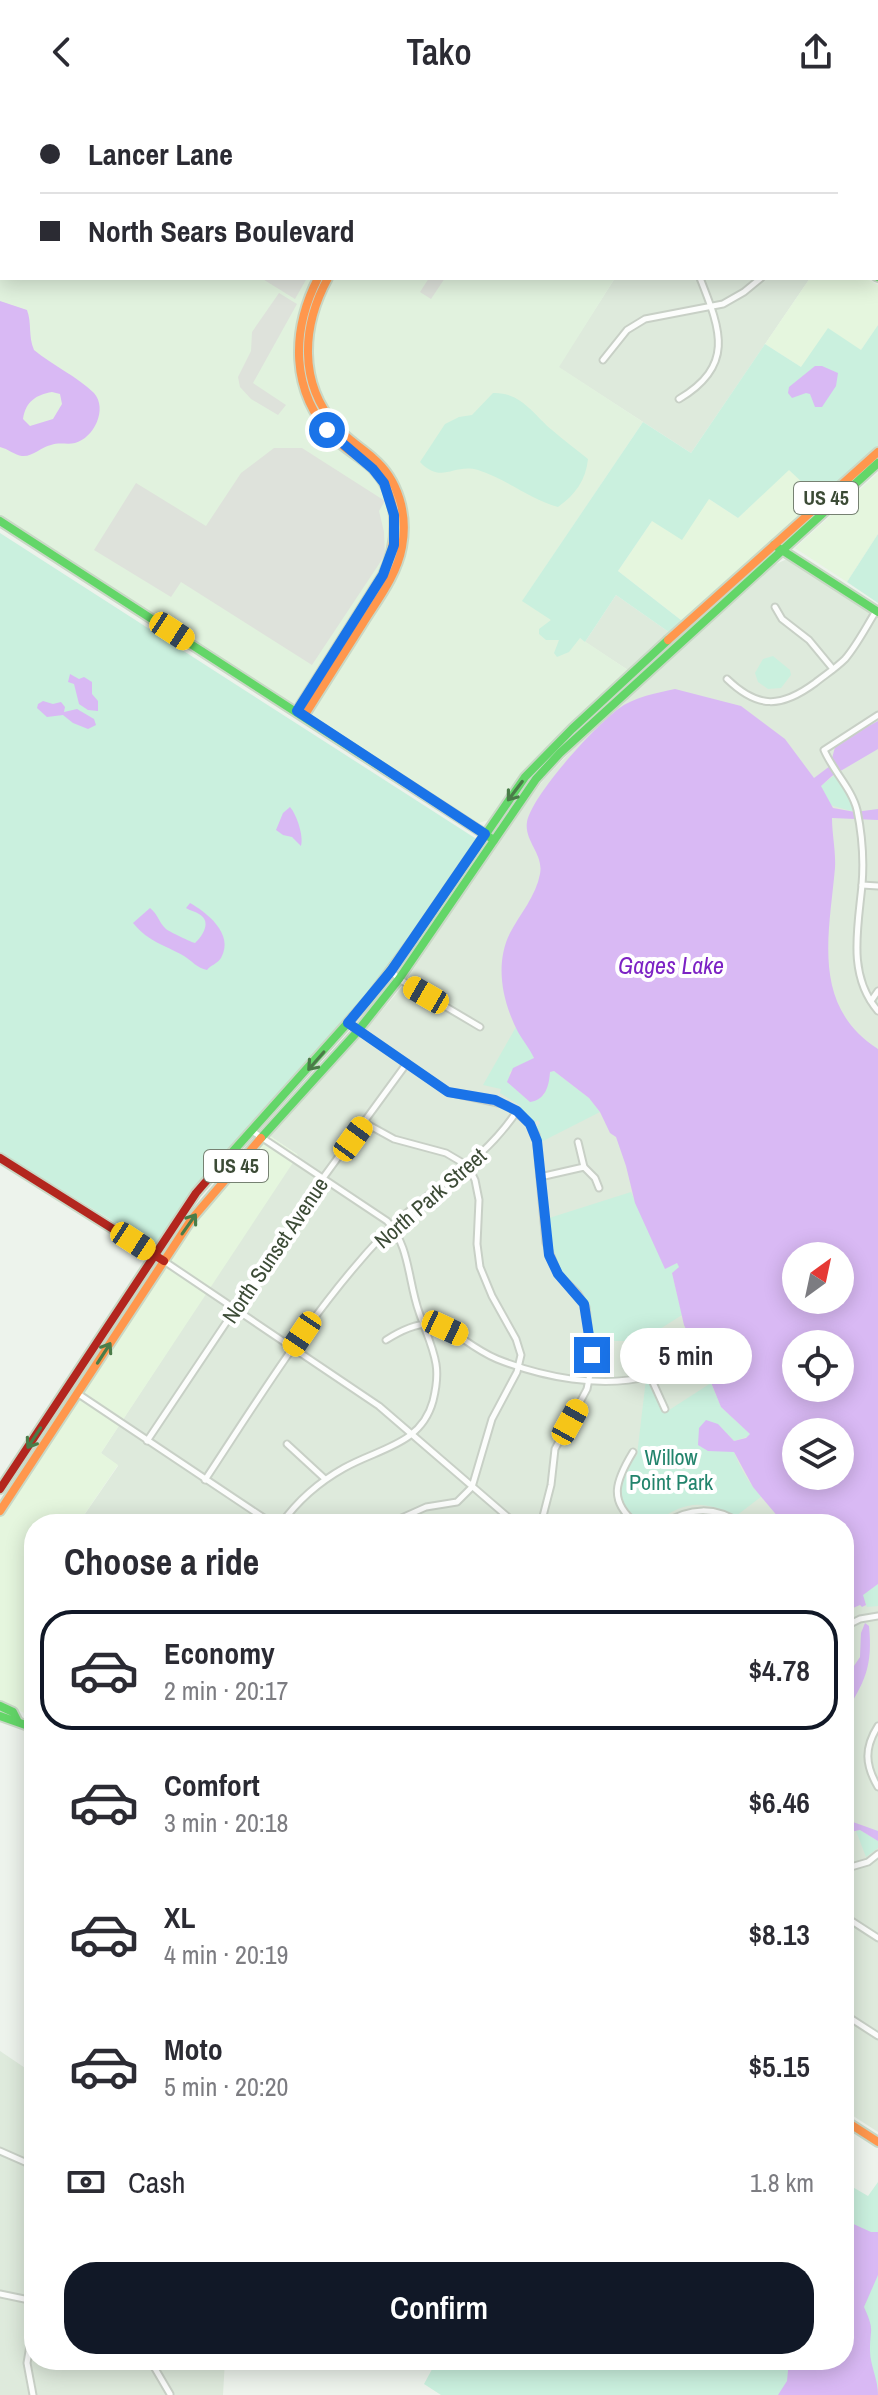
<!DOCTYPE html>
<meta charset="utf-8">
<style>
:root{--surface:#fff;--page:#f2f2f3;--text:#2b2b33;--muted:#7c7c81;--line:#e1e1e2;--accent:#111827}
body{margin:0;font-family:"Archivo Narrow",sans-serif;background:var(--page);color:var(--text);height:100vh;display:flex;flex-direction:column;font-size:30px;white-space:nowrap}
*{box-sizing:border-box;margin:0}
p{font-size:26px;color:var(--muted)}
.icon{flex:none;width:44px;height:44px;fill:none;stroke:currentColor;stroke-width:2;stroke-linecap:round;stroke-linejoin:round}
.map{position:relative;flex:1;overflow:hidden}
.sheet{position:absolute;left:24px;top:1410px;width:830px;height:856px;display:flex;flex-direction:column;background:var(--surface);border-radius:32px;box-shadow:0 4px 20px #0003}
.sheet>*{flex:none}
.banner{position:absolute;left:0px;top:0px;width:878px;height:176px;box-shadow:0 4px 20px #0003;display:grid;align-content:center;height:176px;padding:0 40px;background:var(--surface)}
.needle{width:52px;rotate:33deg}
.fabs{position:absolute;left:782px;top:1138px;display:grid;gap:16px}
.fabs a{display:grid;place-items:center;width:72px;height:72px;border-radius:50%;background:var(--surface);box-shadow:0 4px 20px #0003;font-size:40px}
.end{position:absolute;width:36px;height:36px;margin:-18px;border:10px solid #1a73e8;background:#fff;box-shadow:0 0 0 4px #fff}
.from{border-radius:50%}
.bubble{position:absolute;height:56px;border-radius:28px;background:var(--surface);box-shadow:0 4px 20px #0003;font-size:26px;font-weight:600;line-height:56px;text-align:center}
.car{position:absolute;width:24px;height:48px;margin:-24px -12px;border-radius:10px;box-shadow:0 0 6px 2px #0007;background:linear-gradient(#f5c518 24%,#345 0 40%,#f5c518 0 76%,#345 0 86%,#f5c518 0)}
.banner b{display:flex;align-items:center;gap:28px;height:76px;font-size:30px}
.banner b+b{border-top:2px solid var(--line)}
.banner i{width:20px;height:20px;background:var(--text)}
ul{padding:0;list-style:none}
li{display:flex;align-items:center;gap:24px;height:120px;margin:0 16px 12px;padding:0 24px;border:4px solid transparent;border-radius:32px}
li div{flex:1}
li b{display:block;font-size:30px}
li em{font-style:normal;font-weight:600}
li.active{border-color:var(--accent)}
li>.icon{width:72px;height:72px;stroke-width:1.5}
h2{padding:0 40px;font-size:36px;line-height:96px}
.pay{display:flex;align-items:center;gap:20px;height:88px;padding:0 40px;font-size:30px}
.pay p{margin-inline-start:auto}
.cta{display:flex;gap:16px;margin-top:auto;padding:16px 40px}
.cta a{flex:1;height:92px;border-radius:32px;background:var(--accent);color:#fff;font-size:32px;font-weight:600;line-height:92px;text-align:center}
header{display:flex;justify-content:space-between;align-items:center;height:104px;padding:0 40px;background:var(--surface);font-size:36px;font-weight:600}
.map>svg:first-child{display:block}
.residential{fill:#deeadc;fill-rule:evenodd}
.commercial{fill:#e5f6de}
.education{fill:#e1f2de}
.green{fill:#caf0de}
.parking{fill:#dee2db}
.water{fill:#d9b9f4;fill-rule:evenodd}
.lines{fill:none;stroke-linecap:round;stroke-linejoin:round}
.stream{stroke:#d9b9f4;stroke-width:2}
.street-casing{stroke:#c8d0c6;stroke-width:9}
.fast-casing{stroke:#c9d8c6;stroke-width:12}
.slow-casing{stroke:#c9d8c6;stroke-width:12}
.jam-casing{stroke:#c9d8c6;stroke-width:12}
.street{stroke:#fcfdfc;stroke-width:5}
.fast{stroke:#63d668;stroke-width:8}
.slow{stroke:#ff974d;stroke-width:8}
.jam{stroke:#b3261e;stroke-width:8}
.oneway{stroke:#4a7c48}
.route{stroke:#1a73e8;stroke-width:10}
.labels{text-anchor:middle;stroke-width:8;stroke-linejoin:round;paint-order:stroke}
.shield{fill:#fff;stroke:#768172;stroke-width:2}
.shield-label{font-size:20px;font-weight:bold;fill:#3c4b36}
.street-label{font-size:22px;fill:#3c4b36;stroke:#fff}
.park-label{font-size:22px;fill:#22846c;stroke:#fff}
.water-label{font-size:24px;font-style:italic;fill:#7c22c4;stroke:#fff}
</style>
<header><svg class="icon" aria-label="back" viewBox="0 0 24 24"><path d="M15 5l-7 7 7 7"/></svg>Tako<svg class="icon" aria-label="share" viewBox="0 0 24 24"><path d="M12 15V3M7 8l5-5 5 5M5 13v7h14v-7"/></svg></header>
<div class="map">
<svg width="878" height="2291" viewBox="0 0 878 2291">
<rect width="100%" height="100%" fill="#edf3ec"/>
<!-- residential -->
<g class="residential">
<polygon points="665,0 878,0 878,163 876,2 664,2"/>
<polygon points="615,174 810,174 691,349 558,263"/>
<path d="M787 455 878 514V2028L844 2006V1420H78L118 1362 101 1349 297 1050 267 1030 358 935 401 884 500 733 545 674 630 587 774 461ZM796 1152H840V1196H796ZM796 1240H840V1284H796ZM796 1328H840V1372H796Z"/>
<polygon points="616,491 673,531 631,568 585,538"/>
<polygon points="0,1947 34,1970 34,2256 225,2256 223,2291 0,2291"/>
</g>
<!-- commercial -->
<g class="commercial">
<polygon points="810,174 866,174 878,181 878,221 861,246 801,263 765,240"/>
<polygon points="789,365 821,396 686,520 618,467 652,417 709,395 738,414"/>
<polygon points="878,369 878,430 847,478 795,444"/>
<polygon points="267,1030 298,1051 101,1349 118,1361 78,1420 34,1420 34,1614 0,1597 0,1411 163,1165 224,1081"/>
</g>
<!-- education -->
<polygon class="education" points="0,0 595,2 2,2 2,174 615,174 559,263 643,318 523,496 631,568 523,668 488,716 479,719 0,413"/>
<!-- green -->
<g class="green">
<polygon points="878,221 878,344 821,396 789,366 738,414 709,395 682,436 652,417 618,467 686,520 673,531 616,491 585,538 580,534 569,548 557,553 554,549 559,536 546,536 539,530 539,525 551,516 522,497 643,318 691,349 765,240 801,263 828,224 861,246"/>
<path d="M493 289C521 288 533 310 552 326 563 336 576 345 588 355 586 376 575 391 558 403 530 395 506 375 478 366 453 359 442 381 420 358L445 320 459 313 472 311Z"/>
<path d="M367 353C405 380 408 432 389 472L387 470C405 432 400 382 365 355Z"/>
<polygon points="0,429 478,736 387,871 343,925 274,996 208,1071 158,1145 0,1048"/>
<polygon points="878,430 878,499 847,478"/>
<polygon points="773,552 790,566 791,571 781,584 768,585 758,578 755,569 763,555"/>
<polygon points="836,670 852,697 855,708 830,701 821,682"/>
<path d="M516 923 534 952 532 957 517 962 509 969C520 991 518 996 544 991L550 968 554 967 589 994 600 1008 541 1038 536 1023 540 1019 538 1016 534 1019 520 1005 521 1002 500 989 501 985 483 981Z"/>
<polygon points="631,1088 665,1164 677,1159 680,1164 672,1169 682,1211 641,1237 593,1237 589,1199 558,1162 551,1145 546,1115"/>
<path d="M646 1275 666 1308 711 1279 721 1303 750 1330 749 1332 734 1337 728 1330C732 1347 747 1381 762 1392L736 1412C699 1395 687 1397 653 1419H648L636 1410 632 1413 624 1402 619 1387 623 1369 637 1351Z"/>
<polygon points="878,1480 878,1502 867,1503 862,1491"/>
<polygon points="860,1726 878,1737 878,1744 866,1753 856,1727"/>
<polygon points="844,2078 868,2092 878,2078 878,2291 441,2291 424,2280 437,2256 844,2256"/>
</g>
<!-- parking -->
<g class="parking">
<polygon points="261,174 307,174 295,195"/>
<polygon points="429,174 445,174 431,195 420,188"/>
<polygon points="279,189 297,200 253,279 286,301 278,311 251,295 240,283 238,273 251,247 252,228"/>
<polygon points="274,344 302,344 385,397 379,407 384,428 385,451 312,561 181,478 171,493 94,446 136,379 206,422 241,369"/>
</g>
<!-- water -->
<g class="water">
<path d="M0 197 27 206C32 219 28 232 34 246 52 261 78 273 94 289 108 305 94 334 75 339 68 341 59 338 51 341 41 343 33 353 22 352 15 351 8 345 0 343ZM52 288 60 290 62 300 53 315 30 322 23 315C26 297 36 291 52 288Z"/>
<polygon points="815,262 822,262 838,269 836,282 822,303 815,303 810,290 806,289 792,294 788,289 789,283"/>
<polygon points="70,570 79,575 84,573 92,578 92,590 98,597 98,607 88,606 79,600 74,580 68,578"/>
<path d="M675 585 741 602 785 635 814 674 830 662 835 643 842 636 878 617V645L832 672 821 682 833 704 855 708 878 705V716L832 714C832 730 836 748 835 764 829 831 811 902 878 945V1480L863 1491 866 1501 862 1503 860 1501 853 1504 844 1491V1420H784L753 1383 734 1348 708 1347 698 1341 699 1324 706 1316 718 1320 734 1337 746 1334 750 1330 721 1303 706 1266 684 1221 672 1169 679 1163 677 1159 665 1165 635 1099 626 1062 616 1033 610 1029 600 1008 589 994 554 967 550 968C549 983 545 996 530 998L507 978 513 964 534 954C530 945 523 937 518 928 503 899 494 861 510 829 520 810 536 792 540 770 544 750 524 737 527 718 532 691 595 622 618 605 634 593 656 589 675 585ZM796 1152H840V1196H796ZM796 1240H840V1284H796ZM796 1328H840V1372H796Z"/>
<polygon points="43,597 53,600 61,598 65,603 64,608 77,605 94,615 96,621 88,625 73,619 63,611 47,613 37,604 38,600"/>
<path d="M290 703C297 711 304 733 301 742L292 733 283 731 276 726 283 709Z"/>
<path d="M190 799C206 808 235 830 221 854 217 860 211 861 207 866 197 864 192 857 184 852 163 840 150 839 133 819L150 804C158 810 159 819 166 825 168 827 193 839 195 839 203 832 212 817 199 810 195 807 190 807 186 804Z"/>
<path d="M865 1519 869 1522C873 1562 865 1578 844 1611V1577L860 1553 861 1529Z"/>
<polygon points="844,1702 853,1718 878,1727 878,1737 860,1726 844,1729"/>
<path d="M849 2118 871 2128H878V2171L864 2203C875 2228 870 2222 870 2247 870 2261 878 2275 878 2291H778L787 2277 789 2256H844V2120Z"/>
</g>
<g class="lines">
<!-- stream -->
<polyline class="stream" points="31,0 32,2"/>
<!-- street casing -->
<g class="street-casing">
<g id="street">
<polyline points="812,0 815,2"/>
<polyline points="707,2 709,0"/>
<polyline points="803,2 804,0"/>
<polyline points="838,2 839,0"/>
<polyline points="876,60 878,61"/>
<polyline points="876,71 878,67"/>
<polyline points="876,121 878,121"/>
<polyline points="603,256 627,226 645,215 723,200 744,188 761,174"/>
<path d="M679 295C736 261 720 225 700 174"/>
<polyline points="775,503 782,515 809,536 833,565"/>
<path d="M727 575C758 605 781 604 815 579 825 571 836 564 845 555 857 541 866 523 876 507"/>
<path d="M878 611 824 646C833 667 852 685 857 706 862 730 864 757 862 781 858 824 847 871 878 907"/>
<polyline points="862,781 878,782"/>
<polyline points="391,867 399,875 480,923"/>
<polyline points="871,897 878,887"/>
<polyline points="348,919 448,988 507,1001 530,1020 536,1031 546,1139 558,1170 578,1190 586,1203 592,1260 587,1285 555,1345 551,1381 541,1420"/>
<polyline points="365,1019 394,1035 446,1049 468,1062 475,1076 479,1096 477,1140 480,1163 492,1192 516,1235 521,1251 517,1268 492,1315 472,1383 457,1398 426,1403 388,1420"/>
<path d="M252 1027 387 1117C410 1141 408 1178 419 1208 425 1226 433 1242 436 1260 438 1272 436 1285 433 1297 421 1341 379 1344 344 1364 319 1378 298 1396 281 1420"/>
<polyline points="578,1038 584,1063"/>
<polyline points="540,1073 584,1063 595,1074 599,1084"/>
<polyline points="164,1157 379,1302 516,1420"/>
<path d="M386 1236C444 1199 450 1235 497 1255 542 1273 602 1285 649 1272"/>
<polyline points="640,1243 646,1263 665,1305"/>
<polyline points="77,1289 273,1420"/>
<polyline points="147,1337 323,1074 407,959"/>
<polyline points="287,1340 325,1375"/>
<path d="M633 1348C616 1376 607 1397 637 1420"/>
<path d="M205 1376C261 1291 314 1204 384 1130 428 1084 479 1064 517 1007"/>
<polyline points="194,1420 205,1420"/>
<path d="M664 1420C689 1403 716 1402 741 1420"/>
<polyline points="844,1523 860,1515 878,1512"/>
<path d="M878 1622C864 1644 865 1661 878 1683"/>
<polyline points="844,1765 868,1758 878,1750"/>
<polyline points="844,1812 878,1834"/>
<polyline points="844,1910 878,1932"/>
<polyline points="0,2047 34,2062"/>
<polyline points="0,2190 34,2197"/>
<polyline points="150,2256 170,2290"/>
<polyline points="33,2291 27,2259 34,2218"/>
</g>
</g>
<!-- fast casing -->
<g class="fast-casing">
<g id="fast">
<polyline points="876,172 878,173"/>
<polyline points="0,417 494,736"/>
<polyline points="774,441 878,508"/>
<polyline points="261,1034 357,928 399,875 536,675 560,649 878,359"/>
<polyline points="209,1074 369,895 414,835 525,673 572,625 668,536"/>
<polyline points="0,1602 13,1608 17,1616"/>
<polyline points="0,1612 34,1624"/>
</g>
</g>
<!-- slow casing -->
<g class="slow-casing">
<g id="slow">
<polyline points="607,0 610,2"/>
<polyline points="668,536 878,348"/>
<path d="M297 607 383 471C399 436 401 392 371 363 359 352 344 345 333 333 290 287 291 227 318 174"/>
<path d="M304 612C324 581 343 550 363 519 378 495 397 471 402 443 408 411 399 376 373 354 361 343 346 335 336 322 298 278 302 222 328 174"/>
<polyline points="0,1407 191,1116 261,1034"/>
<polyline points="844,2016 878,2038"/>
</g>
</g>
<!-- jam casing -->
<g class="jam-casing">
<g id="jam">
<polyline points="428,2 430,0"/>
<polyline points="439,2 441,0"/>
<polyline points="0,1054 164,1157"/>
<polyline points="0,1385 196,1089 209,1074"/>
</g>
</g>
<!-- street -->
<use href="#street" class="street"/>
<!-- fast -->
<use href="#fast" class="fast"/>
<!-- slow -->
<use href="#slow" class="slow"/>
<!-- jam -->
<use href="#jam" class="jam"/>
</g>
<!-- one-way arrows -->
<defs><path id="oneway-shaft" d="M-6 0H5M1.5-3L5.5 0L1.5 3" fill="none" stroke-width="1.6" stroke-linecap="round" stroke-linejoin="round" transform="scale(2)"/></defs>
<g class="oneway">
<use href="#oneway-shaft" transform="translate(515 687) rotate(127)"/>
<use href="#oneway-shaft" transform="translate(316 957) rotate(131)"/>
<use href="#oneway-shaft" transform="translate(189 1120) rotate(-55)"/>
<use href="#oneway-shaft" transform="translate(104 1249) rotate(-57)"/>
<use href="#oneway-shaft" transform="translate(34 1334) rotate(123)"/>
</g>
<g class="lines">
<!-- route -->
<polyline class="route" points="327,326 373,365 384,379 394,411 394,441 383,471 297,607 485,730 391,867 348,919 448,988 495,996 517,1007 530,1020 537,1037 549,1151 558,1170 584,1200 592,1251"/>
</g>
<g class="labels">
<!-- shield labels -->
<g class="shield">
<rect x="794" y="378" width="64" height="32" rx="6"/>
<rect x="204" y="1046" width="64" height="32" rx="6"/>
</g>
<g class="shield-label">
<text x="826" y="401">US 45</text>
<text x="236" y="1069">US 45</text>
</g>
<!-- street labels -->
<g class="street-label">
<text transform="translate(430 1094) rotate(-41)" y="8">North Park Street</text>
<text transform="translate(275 1146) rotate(-56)" y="8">North Sunset Avenue</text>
</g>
<!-- park labels -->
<g class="park-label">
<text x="671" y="1361">Willow<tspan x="671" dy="25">Point Park</tspan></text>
</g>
<!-- water labels -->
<g class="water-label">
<text x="671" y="870">Gages Lake</text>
</g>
</g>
</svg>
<div class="fabs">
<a><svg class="needle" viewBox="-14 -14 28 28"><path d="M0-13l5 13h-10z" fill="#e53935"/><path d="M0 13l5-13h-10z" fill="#7c7c81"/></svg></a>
<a><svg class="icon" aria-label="locate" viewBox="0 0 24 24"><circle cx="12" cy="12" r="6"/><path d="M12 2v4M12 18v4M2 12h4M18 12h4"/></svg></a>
<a><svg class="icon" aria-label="layers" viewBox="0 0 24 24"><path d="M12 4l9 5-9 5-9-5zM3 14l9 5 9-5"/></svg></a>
</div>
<i class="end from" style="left:327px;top:326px"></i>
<i class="end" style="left:592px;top:1251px"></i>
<div class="bubble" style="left:620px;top:1224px;width:132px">5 min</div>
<i class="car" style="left:172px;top:527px;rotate:123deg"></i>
<i class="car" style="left:426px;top:891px;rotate:300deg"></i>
<i class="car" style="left:353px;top:1035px;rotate:36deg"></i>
<i class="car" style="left:133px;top:1137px;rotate:123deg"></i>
<i class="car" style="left:445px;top:1224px;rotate:115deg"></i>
<i class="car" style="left:302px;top:1230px;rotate:214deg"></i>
<i class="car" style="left:570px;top:1318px;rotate:29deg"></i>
<div class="banner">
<b><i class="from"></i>Lancer Lane</b>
<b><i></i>North Sears Boulevard</b>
</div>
<section class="sheet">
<h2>Choose a ride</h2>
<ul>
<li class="active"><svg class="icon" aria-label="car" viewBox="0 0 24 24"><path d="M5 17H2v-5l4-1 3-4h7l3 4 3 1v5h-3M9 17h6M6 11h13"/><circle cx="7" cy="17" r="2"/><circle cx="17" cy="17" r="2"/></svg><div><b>Economy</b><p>2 min · 20:17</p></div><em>$4.78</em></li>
<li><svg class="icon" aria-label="car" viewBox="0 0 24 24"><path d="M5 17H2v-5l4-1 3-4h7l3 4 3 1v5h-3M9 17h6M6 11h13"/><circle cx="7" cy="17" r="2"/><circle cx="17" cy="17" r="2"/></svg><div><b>Comfort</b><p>3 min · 20:18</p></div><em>$6.46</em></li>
<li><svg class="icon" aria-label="car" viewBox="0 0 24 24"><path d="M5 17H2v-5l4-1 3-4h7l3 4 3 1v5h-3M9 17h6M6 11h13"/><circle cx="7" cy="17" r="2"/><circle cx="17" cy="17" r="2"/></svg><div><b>XL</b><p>4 min · 20:19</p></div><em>$8.13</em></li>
<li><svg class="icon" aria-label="car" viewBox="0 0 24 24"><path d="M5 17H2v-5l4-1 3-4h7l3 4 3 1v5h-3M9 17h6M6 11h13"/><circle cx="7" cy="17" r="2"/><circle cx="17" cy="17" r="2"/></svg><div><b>Moto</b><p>5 min · 20:20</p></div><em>$5.15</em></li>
</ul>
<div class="pay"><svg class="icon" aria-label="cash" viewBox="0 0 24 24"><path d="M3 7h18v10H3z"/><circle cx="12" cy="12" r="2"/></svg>Cash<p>1.8 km</p></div>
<div class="cta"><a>Confirm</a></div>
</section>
</div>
